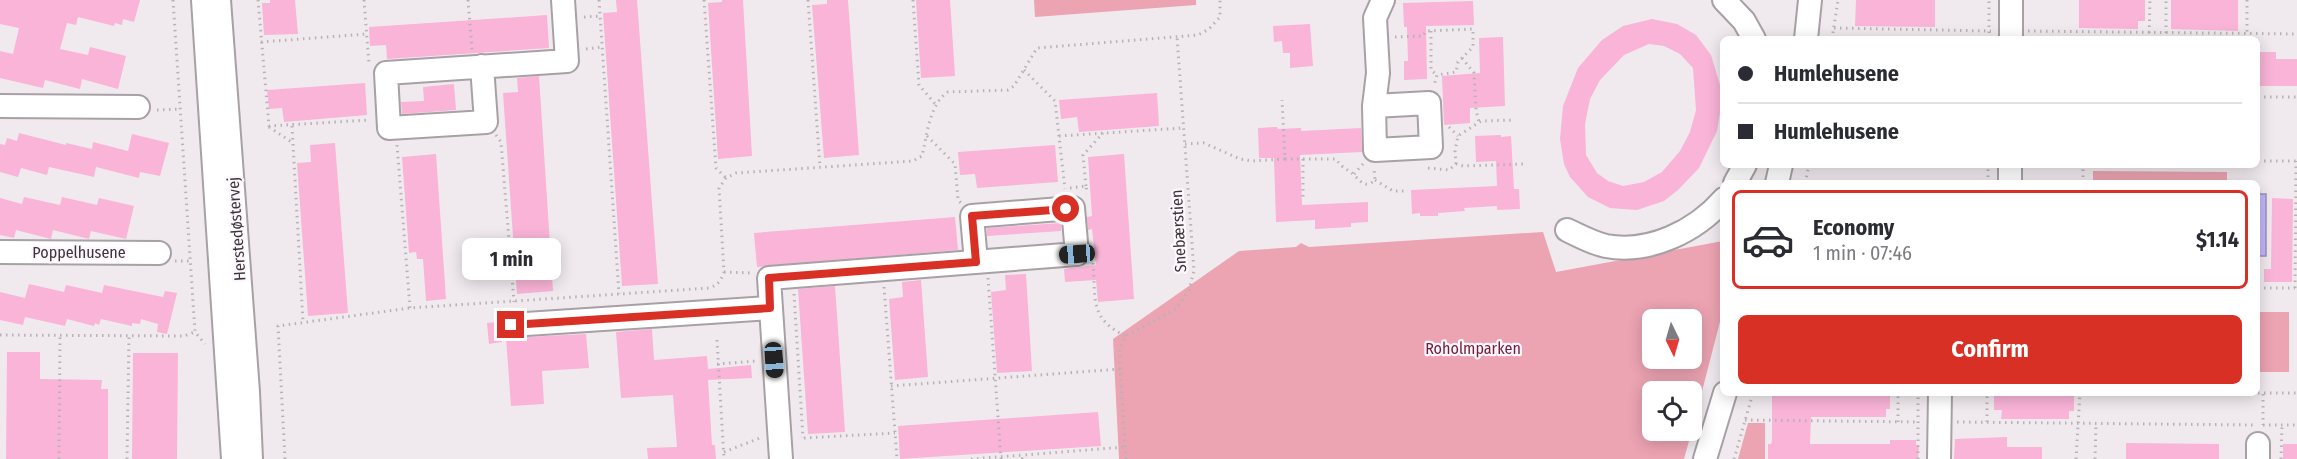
<!DOCTYPE html>
<meta charset="utf-8">
<style>
:root{--surface:#fff;--page:#f7f7f7;--text:#2b2b33;--muted:#7c7c81;--line:#e1e1e2;--accent:#d93025}
body{margin:0;font-family:"Fira Sans Condensed",sans-serif;background:var(--page);color:var(--text);height:100vh;display:flex;flex-direction:column;font-size:22px;white-space:nowrap}
*{box-sizing:border-box;margin:0}
p{font-size:20px;color:var(--muted)}
.icon{flex:none;width:33px;height:33px;fill:none;stroke:currentColor;stroke-width:2;stroke-linecap:round;stroke-linejoin:round}
.map{position:relative;flex:1;overflow:hidden}
.sheet{position:absolute;left:1720px;top:180px;width:540px;height:216px;display:flex;flex-direction:column;background:var(--surface);border-radius:9px;box-shadow:0 3px 15px #0003}
.sheet>*{flex:none}
.banner{position:absolute;left:1720px;top:36px;width:540px;height:132px;border-radius:9px;box-shadow:0 3px 15px #0003;display:grid;align-content:center;height:132px;padding:0 18px;background:var(--surface)}
.needle{width:39px;rotate:175deg}
.fabs{position:absolute;left:1642px;top:309px;display:grid;gap:12px}
.fabs a{display:grid;place-items:center;width:60px;height:60px;border-radius:9px;background:var(--surface);box-shadow:0 3px 15px #0003;font-size:30px}
.end{position:absolute;width:27px;height:27px;margin:-14px;border:8px solid #d93025;background:#fff;box-shadow:0 0 0 3px #fff}
.from{border-radius:50%}
.bubble{position:absolute;height:42px;border-radius:9px;background:var(--surface);box-shadow:0 3px 15px #0003;font-size:20px;font-weight:700;line-height:42px;text-align:center}
.car{position:absolute;width:18px;height:36px;margin:-18px -9px;border-radius:8px;box-shadow:0 0 4px 2px #0007;background:linear-gradient(#222 24%,#8ab4d8 0 40%,#222 0 76%,#8ab4d8 0 86%,#222 0)}
.banner b{display:flex;align-items:center;gap:21px;height:57px;font-size:22px}
.banner b+b{border-top:2px solid var(--line)}
.banner i{width:15px;height:15px;background:var(--text)}
ul{padding:10px 0 0;list-style:none}
li{display:flex;align-items:center;gap:18px;height:99px;margin:0 12px 9px;padding:0 6px;border:3px solid transparent;border-radius:9px}
li div{flex:1}
li b{display:block;font-size:22px}
li em{font-style:normal;font-weight:700}
li.selected{border-color:var(--accent)}
li>.icon{width:54px;height:54px;stroke-width:1.5}
.cta{display:flex;gap:12px;margin-top:auto;padding:12px 18px}
.cta a{flex:1;height:69px;border-radius:9px;background:var(--accent);color:#fff;font-size:24px;font-weight:700;line-height:69px;text-align:center}
.map>svg:first-child{display:block}
.green{fill:#eca3b2;fill-rule:evenodd}
.water{fill:#c1b6f7;stroke:#9890be;stroke-width:1.5}
.building{fill:#f9b4d7;fill-rule:evenodd}
.lines{fill:none;stroke-linecap:round;stroke-linejoin:round}
.minor-casing{stroke:#a7a1a6;stroke-width:26}
.path{stroke:#b7b2b6;stroke-width:3;stroke-dasharray:1.5 4.5;stroke-linecap:butt}
.minor{stroke:#fff;stroke-width:22}
.route{stroke:#d93025;stroke-width:8}
.labels{text-anchor:middle;stroke-width:4.5;stroke-linejoin:round;paint-order:stroke}
.street-label{font-size:16px;fill:#393639;stroke:#fdf7fd}
.park-label{font-size:16px;fill:#721c38;stroke:#fdf7fd}
</style>
<div class="map">
<svg width="2297" height="459" viewBox="0 0 2297 459">
<rect width="100%" height="100%" fill="#f0eaef"/>
<!-- green -->
<g class="green">
<polygon points="1034,0 1196,0 1196,5 1035,17"/>
<polygon points="2093,171 2227,172 2227,183 2093,183"/>
<path d="M1543 232 1556 272 1723 241V310L1692 430V392H1653V430H1692L1684 459H1119L1113 339 1239 251 1296 247 1301 243 1309 247ZM1653 320H1692V358H1653Z"/>
<rect x="2258" y="312" width="31" height="60"/>
<polygon points="1748,423 1765,423 1765,459 1738,459"/>
</g>
<!-- water -->
<rect class="water" x="2258" y="194" width="8" height="62"/>
<!-- building -->
<g class="building">
<polygon points="0,0 140,0 134,22 123,19 122,25 115,23 114,26 78,17 76,25 67,23 60,49 88,55 90,47 126,56 118,89 82,79 80,89 45,80 43,88 0,78 0,51 13,54 19,28 0,24"/>
<polygon points="270,0 295,0 298,34 264,35 262,3 270,3"/>
<polygon points="616,0 637,0 658,284 622,286 603,13 617,12"/>
<polygon points="722,0 743,0 752,156 718,159 708,3 722,2"/>
<polygon points="827,0 848,0 859,155 824,158 812,5 827,4"/>
<polygon points="916,0 950,0 955,76 921,78"/>
<polygon points="1856,0 1935,0 1935,27 1855,26"/>
<polygon points="2079,0 2145,0 2145,21 2138,21 2138,29 2079,28"/>
<polygon points="2171,0 2238,0 2238,31 2171,29"/>
<polygon points="1473,1 1474,25 1426,26 1427,79 1404,80 1404,61 1408,61 1407,27 1404,27 1403,3"/>
<polygon points="547,15 549,48 387,59 386,45 370,46 369,27"/>
<path d="M1652 19 1677 24 1696 35 1711 55 1720 85V113L1717 131 1699 168 1678 190 1664 201 1637 210 1610 208 1588 197 1570 177 1564 164 1560 139 1563 106 1578 68 1602 40 1623 26ZM1649 44 1664 46 1680 54 1693 68 1696 110 1690 132 1680 151 1662 172 1644 182 1623 186 1608 181 1597 173 1586 155 1585 124 1590 99 1600 80 1624 55Z"/>
<polygon points="1310,24 1313,66 1290,68 1290,53 1283,53 1282,41 1274,42 1273,26"/>
<polygon points="1503,37 1505,106 1470,108 1470,123 1444,125 1442,76 1480,73 1479,38"/>
<polygon points="2258,52 2276,52 2276,59 2297,59 2297,86 2258,86"/>
<polygon points="539,76 553,291 517,294 503,93 518,92 517,78"/>
<polygon points="365,83 367,115 284,122 282,108 269,109 267,90"/>
<polygon points="454,84 456,110 402,114 401,102 424,101 423,87"/>
<polygon points="1157,93 1159,126 1079,132 1077,117 1061,119 1059,100"/>
<polygon points="1277,127 1278,129 1301,128 1301,131 1361,128 1362,152 1300,155 1302,205 1368,202 1368,222 1351,223 1351,227 1315,229 1315,220 1276,222 1274,158 1259,158 1258,128"/>
<polygon points="19,133 66,145 66,143 92,149 93,142 128,151 132,134 169,143 160,176 140,172 139,178 96,167 94,177 49,167 47,175 21,168 18,177 0,172 0,144 5,145 7,138 17,141"/>
<polygon points="1501,135 1501,137 1511,136 1514,189 1519,189 1520,209 1497,210 1497,206 1464,208 1465,211 1438,213 1438,216 1420,216 1420,213 1412,214 1411,190 1497,186 1496,161 1476,162 1475,136"/>
<polygon points="335,143 348,313 308,316 297,163 311,162 310,145"/>
<polygon points="1055,145 1058,182 977,188 975,174 960,175 958,152"/>
<polygon points="436,154 446,299 426,301 423,259 417,259 416,252 409,253 402,157"/>
<polygon points="1124,154 1134,299 1098,302 1096,280 1065,282 1064,269 1096,265 1092,229 1088,230 1087,217 1092,216 1088,157"/>
<polygon points="24,197 60,205 62,197 97,205 99,198 134,206 126,239 91,231 89,239 53,230 51,239 16,230 14,238 0,235 0,198 22,204"/>
<polygon points="2272,198 2293,199 2292,282 2264,282 2264,269 2271,269"/>
<polygon points="955,217 958,250 757,267 754,233"/>
<polygon points="1061,223 1061,231 987,236 987,228"/>
<polygon points="1026,274 1032,371 997,373 991,292 1006,290 1005,275"/>
<polygon points="921,280 928,377 895,380 889,299 903,297 902,282"/>
<polygon points="29,284 64,292 66,285 102,293 104,285 163,297 165,291 177,293 167,334 157,332 158,324 141,319 140,324 132,323 132,326 101,319 99,325 95,323 94,326 67,319 65,326 25,317 23,325 0,320 0,292 25,298"/>
<polygon points="835,286 845,432 808,434 798,289"/>
<polygon points="498,322 502,342 489,344 487,323"/>
<polygon points="652,329 654,360 707,356 708,369 751,365 752,378 708,380 712,445 715,445 716,459 648,459 647,448 677,447 673,395 621,398 616,332"/>
<polygon points="586,334 589,368 542,371 544,404 511,406 506,338"/>
<polygon points="7,352 40,352 40,379 102,380 101,389 108,389 108,459 6,459"/>
<polygon points="133,353 178,353 177,459 132,459"/>
<polygon points="1772,393 1890,393 1890,409 1886,409 1886,417 1811,417 1810,444 1890,444 1890,440 1916,440 1916,445 1919,445 1918,459 1768,459 1768,444 1771,444 1772,441"/>
<polygon points="1994,393 2074,393 2074,411 2069,411 2069,419 2001,419 2002,410 1994,410"/>
<polygon points="1098,412 1101,446 900,459 898,426"/>
<polygon points="2007,437 2007,447 2042,447 2042,459 1954,459 1955,439"/>
<polygon points="2126,443 2219,444 2219,459 2126,459"/>
<rect x="2283" y="444" width="14" height="15"/>
</g>
<g class="lines">
<!-- minor casing -->
<g class="minor-casing">
<g id="minor">
<polyline points="203,0 233,459"/>
<polyline points="219,0 248,392 251,459"/>
<polyline points="1724,0 1744,21 1754,39"/>
<polyline points="1806,39 1810,0"/>
<polyline points="2011,39 2011,0"/>
<polyline points="482,66 486,122 389,128 386,73 567,61 563,0"/>
<polyline points="0,106 138,107"/>
<polyline points="1374,106 1429,103 1431,147 1375,150 1374,106 1378,73 1375,18 1383,0"/>
<polyline points="1735,183 1745,165"/>
<polyline points="1777,183 1781,165"/>
<polyline points="2010,183 2010,165"/>
<path d="M1567 230C1580 236 1592 243 1606 246 1650 254 1696 231 1724 199"/>
<polyline points="0,252 159,253"/>
<polyline points="511,325 770,308"/>
<polyline points="781,459 769,278 1077,254 1073,208 972,216 976,262"/>
<polyline points="1705,459 1725,393"/>
<polyline points="1939,459 1940,393"/>
<polyline points="2258,459 2258,444"/>
</g>
</g>
<!-- path -->
<g class="path">
<polyline points="173,0 195,332 205,344"/>
<polyline points="258,0 269,126 369,120"/>
<polyline points="364,0 369,64"/>
<polyline points="468,0 472,50"/>
<polyline points="599,0 619,294"/>
<polyline points="704,0 716,168 726,178"/>
<polyline points="808,0 820,167"/>
<polyline points="913,0 919,85 936,105"/>
<polyline points="2247,0 2247,34"/>
<polyline points="584,17 600,16"/>
<polyline points="1834,28 1991,31"/>
<polyline points="1431,31 1431,70 1437,75"/>
<polyline points="2028,31 2297,34"/>
<polyline points="1395,37 1423,36 1426,31 1473,29 1473,47 1458,62 1456,72 1437,75 1434,86"/>
<polyline points="1832,39 1838,0"/>
<polyline points="1989,39 1989,0"/>
<polyline points="2149,39 2150,0"/>
<polyline points="2166,39 2166,0"/>
<polyline points="261,42 367,34"/>
<polyline points="586,49 602,47"/>
<polyline points="1462,58 1474,73 1476,110 1479,122"/>
<polyline points="1024,70 1055,101 1065,189"/>
<polyline points="2258,97 2297,97"/>
<polyline points="157,110 181,109"/>
<polyline points="292,126 303,322"/>
<polyline points="269,127 293,143"/>
<polyline points="1449,127 1458,136"/>
<polyline points="496,135 501,142 514,302"/>
<polyline points="927,136 955,164 958,200 961,203"/>
<polyline points="1059,136 1183,128"/>
<polyline points="1185,144 1204,143 1240,159 1252,161 1285,159 1282,100"/>
<polyline points="397,145 410,308"/>
<path d="M1285 159H1336C1344 171 1349 169 1355 176 1362 183 1366 188 1375 180L1374 168"/>
<polyline points="1303,159 1303,200"/>
<polyline points="2258,161 2297,161"/>
<polyline points="1456,164 1455,151 1458,136 1481,121 1515,120"/>
<polyline points="1428,168 1449,170 1456,164 1463,166 1525,164"/>
<polyline points="1354,174 1363,164"/>
<polyline points="1375,180 1393,191 1408,191"/>
<polyline points="1805,183 1809,165"/>
<polyline points="1988,183 1988,165"/>
<polyline points="2083,183 2083,165"/>
<polyline points="1086,186 1083,155 1103,133"/>
<polyline points="1070,188 1086,186 1087,194"/>
<polyline points="175,261 189,261"/>
<path d="M1093 263C1096 299 1089 319 1126 336"/>
<polyline points="724,272 753,273"/>
<polyline points="988,278 1001,459"/>
<polyline points="884,287 897,459"/>
<polyline points="2258,288 2295,288"/>
<polyline points="2295,288 2296,161"/>
<polyline points="794,294 803,438"/>
<polyline points="0,335 184,336 195,332"/>
<polyline points="717,340 724,459"/>
<polyline points="717,364 757,361"/>
<polyline points="891,386 1120,369"/>
<polyline points="2258,393 2297,393"/>
<polyline points="2263,394 2263,425"/>
<polyline points="1745,420 1918,422"/>
<polyline points="1898,422 1898,393"/>
<polyline points="1957,422 2253,425"/>
<polyline points="1987,422 1987,393"/>
<polyline points="2263,425 2297,425"/>
<polyline points="804,438 895,433"/>
<polyline points="724,452 760,438"/>
<polyline points="59,459 60,335"/>
<polyline points="127,459 129,336"/>
<path d="M285 459 278 326 410 308 709 288C718 285 721 281 724 272L719 188 726 178 736 173 913 161 922 156C927 136 929 104 948 92L1008 90 1014 86 1037 48 1198 35 1209 29 1220 17V0"/>
<polyline points="971,459 1023,455"/>
<polyline points="1022,459 1024,455 1125,447"/>
<polyline points="1126,459 1119,349 1126,336 1176,309 1189,290 1194,271 1177,37"/>
<polyline points="1734,459 1753,393"/>
<polyline points="1918,459 1918,393"/>
<polyline points="2076,459 2080,393"/>
<polyline points="2095,459 2096,423"/>
<polyline points="2281,459 2282,425"/>
</g>
<!-- minor -->
<use href="#minor" class="minor"/>
</g>
<g class="lines">
<!-- route -->
<polyline class="route" points="511,325 770,308 769,278 976,262 972,216 1066,209"/>
</g>
<g class="labels">
<!-- street labels -->
<g class="street-label">
<text transform="translate(236 229) rotate(-94)" y="6">Herstedøstervej</text>
<text transform="translate(1178 231) rotate(-93)" y="6">Snebærstien</text>
<text x="79" y="258">Poppelhusene</text>
</g>
<!-- park labels -->
<g class="park-label">
<text x="1473" y="354">Roholmparken</text>
</g>
</g>
</svg>
<div class="fabs">
<a><svg class="needle" viewBox="-14 -14 28 28"><path d="M0-13l5 13h-10z" fill="#e53935"/><path d="M0 13l5-13h-10z" fill="#7c7c81"/></svg></a>
<a><svg class="icon" aria-label="locate" viewBox="0 0 24 24"><circle cx="12" cy="12" r="6"/><path d="M12 2v4M12 18v4M2 12h4M18 12h4"/></svg></a>
</div>
<i class="end from" style="left:1066px;top:209px"></i>
<i class="end" style="left:511px;top:325px"></i>
<div class="bubble" style="left:462px;top:238px;width:99px">1 min</div>
<i class="car" style="left:1077px;top:254px;rotate:266deg"></i>
<i class="car" style="left:774px;top:360px;rotate:176deg"></i>
<div class="banner">
<b><i class="from"></i>Humlehusene</b>
<b><i></i>Humlehusene</b>
</div>
<section class="sheet">
<ul>
<li class="selected"><svg class="icon" aria-label="car" viewBox="0 0 24 24"><path d="M5 17H2v-5l4-1 3-4h7l3 4 3 1v5h-3M9 17h6M6 11h13"/><circle cx="7" cy="17" r="2"/><circle cx="17" cy="17" r="2"/></svg><div><b>Economy</b><p>1 min · 07:46</p></div><em>$1.14</em></li>
</ul>
<div class="cta"><a>Confirm</a></div>
</section>
</div>
